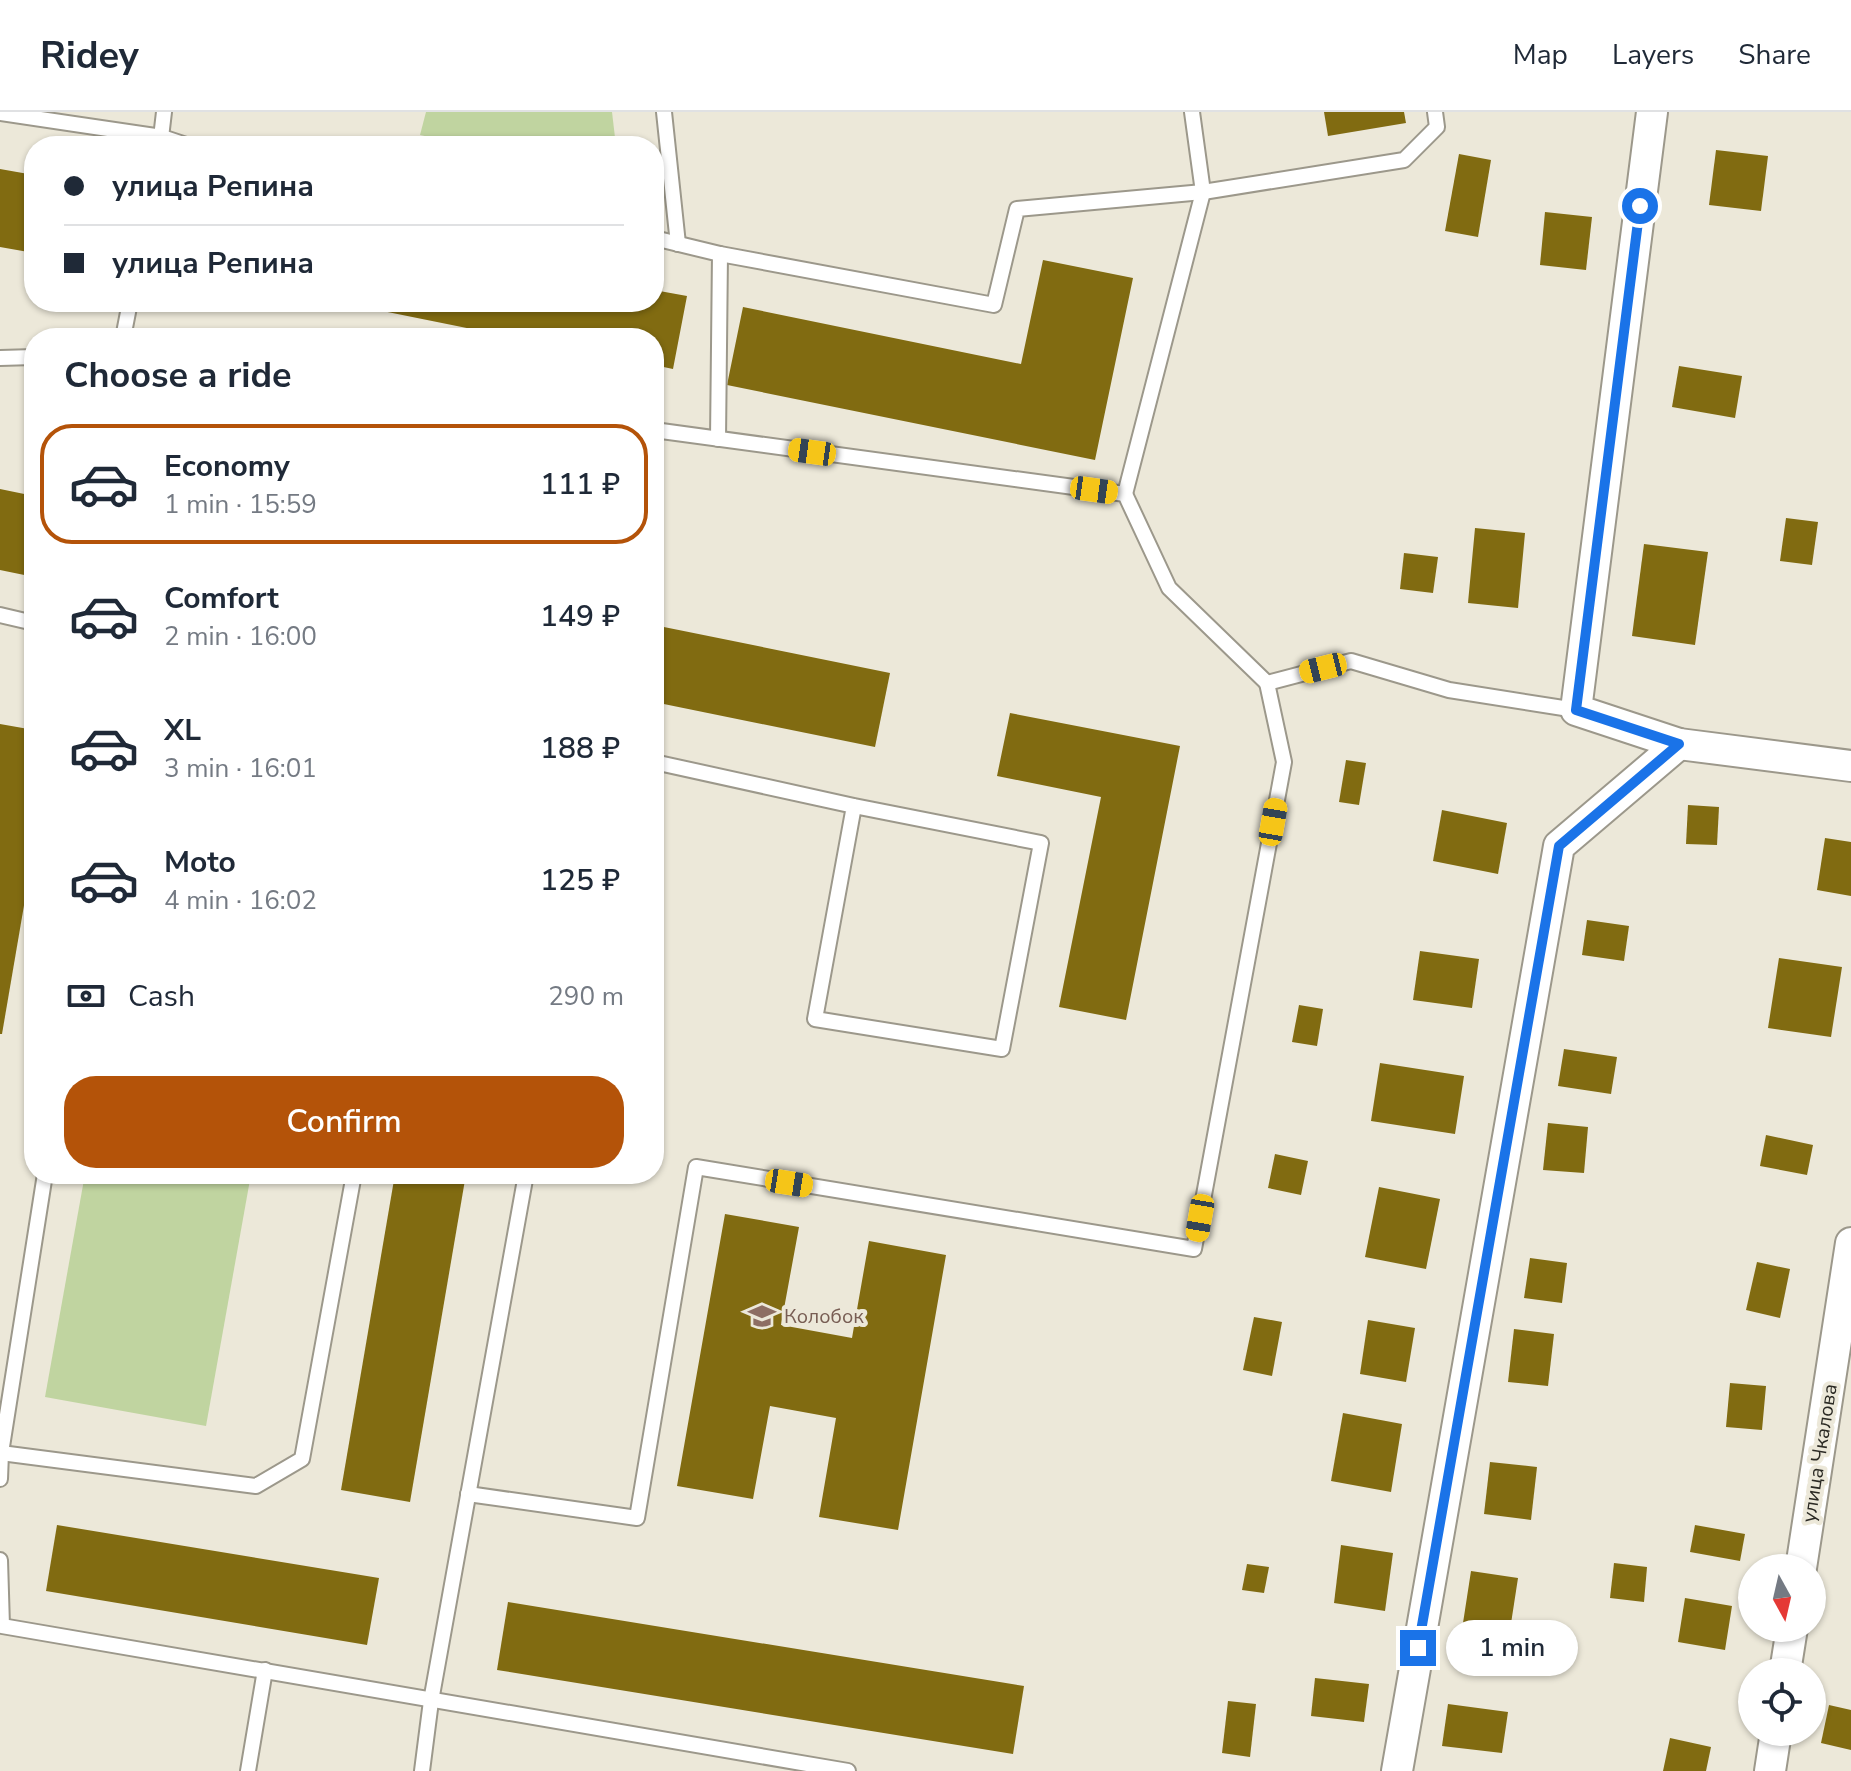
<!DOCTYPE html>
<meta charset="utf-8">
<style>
:root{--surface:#fff;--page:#f6f6f7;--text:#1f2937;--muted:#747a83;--line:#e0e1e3;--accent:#b45309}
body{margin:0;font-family:"Nunito Sans",sans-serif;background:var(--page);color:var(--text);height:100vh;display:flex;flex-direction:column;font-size:30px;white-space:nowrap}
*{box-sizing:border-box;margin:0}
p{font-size:26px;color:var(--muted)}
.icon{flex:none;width:44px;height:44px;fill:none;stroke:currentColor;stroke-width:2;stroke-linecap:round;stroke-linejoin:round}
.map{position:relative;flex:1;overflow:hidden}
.side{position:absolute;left:24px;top:216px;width:640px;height:856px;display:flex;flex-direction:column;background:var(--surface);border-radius:32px;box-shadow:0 2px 6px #0004}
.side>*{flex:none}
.top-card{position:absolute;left:24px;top:24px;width:640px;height:176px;border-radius:32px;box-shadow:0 2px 6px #0004;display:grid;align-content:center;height:176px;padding:0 40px;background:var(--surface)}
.needle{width:52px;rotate:172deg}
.buttons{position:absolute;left:1738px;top:1442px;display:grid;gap:16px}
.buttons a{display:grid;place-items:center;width:88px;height:88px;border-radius:50%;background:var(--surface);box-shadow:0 2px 6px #0004;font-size:40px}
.end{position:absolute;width:36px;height:36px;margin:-18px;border:10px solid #1a73e8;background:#fff;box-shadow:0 0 0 4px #fff}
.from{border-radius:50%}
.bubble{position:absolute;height:56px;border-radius:28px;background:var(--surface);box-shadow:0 2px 6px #0004;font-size:26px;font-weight:600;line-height:56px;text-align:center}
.car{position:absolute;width:24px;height:48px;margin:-24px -12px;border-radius:10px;box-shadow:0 0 6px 2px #0007;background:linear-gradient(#f5c518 24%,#345 0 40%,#f5c518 0 76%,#345 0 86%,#f5c518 0)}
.top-card b{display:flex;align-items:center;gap:28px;height:76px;font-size:30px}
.top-card b+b{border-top:2px solid var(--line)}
.top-card i{width:20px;height:20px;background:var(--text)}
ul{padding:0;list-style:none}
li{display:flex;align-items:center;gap:24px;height:120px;margin:0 16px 12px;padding:0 24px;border:4px solid transparent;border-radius:32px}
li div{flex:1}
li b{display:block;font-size:30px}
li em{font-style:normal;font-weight:600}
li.selected{border-color:var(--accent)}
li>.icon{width:72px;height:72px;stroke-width:1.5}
h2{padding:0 40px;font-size:36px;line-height:96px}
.pay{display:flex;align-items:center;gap:20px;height:88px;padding:0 40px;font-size:30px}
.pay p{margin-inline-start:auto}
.action{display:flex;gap:16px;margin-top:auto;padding:16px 40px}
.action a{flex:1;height:92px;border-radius:32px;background:var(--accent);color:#fff;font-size:32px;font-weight:600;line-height:92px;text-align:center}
header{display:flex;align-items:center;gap:48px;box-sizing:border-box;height:112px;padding:0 40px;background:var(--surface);border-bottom:2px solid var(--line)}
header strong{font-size:38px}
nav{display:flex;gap:44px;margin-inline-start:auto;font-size:28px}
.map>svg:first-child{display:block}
.green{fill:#c0d4a0}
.building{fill:#816b11}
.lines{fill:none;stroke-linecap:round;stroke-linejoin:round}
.service-casing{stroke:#9c988b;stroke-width:18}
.minor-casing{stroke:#9c988b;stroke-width:34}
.service{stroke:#fff;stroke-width:14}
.minor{stroke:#fff;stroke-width:30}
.route{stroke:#1a73e8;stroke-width:10}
.labels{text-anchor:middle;stroke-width:8;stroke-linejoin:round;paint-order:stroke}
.education-label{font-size:20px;fill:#785e54;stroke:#ece8d9;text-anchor:start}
.street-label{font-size:20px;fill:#2a2923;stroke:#ece8d9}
</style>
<header>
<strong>Ridey</strong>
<nav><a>Map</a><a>Layers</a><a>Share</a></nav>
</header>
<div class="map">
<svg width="1851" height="1659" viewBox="0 0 1851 1659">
<rect width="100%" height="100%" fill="#ece8d9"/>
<!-- green -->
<g class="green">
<polygon points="426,0 612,0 616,34 471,34 420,23"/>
<polygon points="85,1062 251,1062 206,1314 45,1285"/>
</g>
<!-- building -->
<g class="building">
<polygon points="1324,0 1404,0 1406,11 1328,24"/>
<polygon points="1716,38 1768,44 1761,99 1709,93"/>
<polygon points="1459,42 1491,48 1478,125 1445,119"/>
<polygon points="0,57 34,63 34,141 0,135"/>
<polygon points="1545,100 1592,105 1586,158 1540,153"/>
<polygon points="1043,148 1133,166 1095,348 727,273 743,195 1021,252"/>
<polygon points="654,178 687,184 673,257 654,253 654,226 516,226 343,191 343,190 654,190"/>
<polygon points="1679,254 1742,264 1735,306 1672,295"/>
<polygon points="0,377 34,384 34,465 0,458"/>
<polygon points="1786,406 1818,410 1812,453 1780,449"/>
<polygon points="1475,416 1525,421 1518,496 1468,491"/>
<polygon points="1644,432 1708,440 1695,533 1632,524"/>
<polygon points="1404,441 1438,445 1433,481 1400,477"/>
<polygon points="654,513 890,561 875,635 654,590"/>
<polygon points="1010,601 1180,634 1126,908 1059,895 1101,685 997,664"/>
<polygon points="0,612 34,618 34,735 2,922 0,922"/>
<polygon points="1346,648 1366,651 1359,693 1339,690"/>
<polygon points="1688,693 1719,695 1717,733 1686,732"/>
<polygon points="1442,698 1507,711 1498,762 1433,749"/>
<polygon points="1825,726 1851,730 1851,784 1817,778"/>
<polygon points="1587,808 1629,814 1624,849 1582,843"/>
<polygon points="1420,839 1479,847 1472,896 1413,888"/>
<polygon points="1779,846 1842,855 1831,925 1768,916"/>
<polygon points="1299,893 1323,897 1317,934 1292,930"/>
<polygon points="1564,937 1617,945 1611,982 1558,974"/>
<polygon points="1380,951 1464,964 1455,1022 1371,1009"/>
<polygon points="1548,1011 1588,1015 1584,1061 1543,1058"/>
<polygon points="1766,1023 1813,1033 1807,1063 1760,1054"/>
<polygon points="1275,1042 1308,1049 1301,1083 1268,1076"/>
<polygon points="395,1062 466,1062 410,1390 341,1378"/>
<polygon points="1379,1075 1440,1087 1426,1157 1365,1145"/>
<polygon points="725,1102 799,1115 781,1213 852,1226 869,1129 946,1143 898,1418 819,1405 836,1306 770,1294 753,1387 677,1374"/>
<polygon points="1530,1146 1567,1151 1562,1191 1524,1186"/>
<polygon points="1757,1150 1790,1157 1780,1206 1746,1198"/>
<polygon points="1254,1205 1282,1210 1272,1264 1243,1258"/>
<polygon points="1368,1208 1415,1216 1406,1270 1360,1262"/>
<polygon points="1514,1217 1554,1222 1548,1274 1508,1270"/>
<polygon points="1730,1271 1766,1274 1762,1318 1726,1315"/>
<polygon points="1343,1301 1402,1312 1391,1380 1331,1369"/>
<polygon points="1490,1350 1537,1355 1531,1408 1484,1402"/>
<polygon points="57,1413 379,1466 367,1533 46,1479"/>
<polygon points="1695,1413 1745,1422 1740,1449 1690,1440"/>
<polygon points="1341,1433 1393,1441 1385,1499 1334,1491"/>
<polygon points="1614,1451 1647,1455 1644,1490 1610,1486"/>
<polygon points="1247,1452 1269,1455 1264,1481 1242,1478"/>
<polygon points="1471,1459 1518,1466 1510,1518 1463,1511"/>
<polygon points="1685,1486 1732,1494 1725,1538 1678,1530"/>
<polygon points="508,1490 1024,1574 1013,1642 497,1558"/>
<polygon points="1315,1566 1369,1572 1364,1610 1311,1604"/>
<polygon points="1228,1589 1256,1592 1250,1645 1222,1641"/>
<polygon points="1448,1592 1508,1600 1502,1641 1442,1634"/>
<polygon points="1829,1593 1851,1598 1851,1638 1821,1631"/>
<polygon points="1670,1626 1711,1635 1706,1659 1663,1659"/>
</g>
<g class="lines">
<!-- service casing -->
<g class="service-casing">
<g id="service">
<polyline points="664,0 678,132"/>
<polyline points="0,1 162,25 189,34"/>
<polyline points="160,34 164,0"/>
<polyline points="654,126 720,142 718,327"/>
<polyline points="720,142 994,193 1017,97 1203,80 1404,48 1437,15 1435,0"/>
<polyline points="123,226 130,190"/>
<polyline points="0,246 34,245"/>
<polyline points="654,318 1125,382 1169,476 1267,571 1351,549 1449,578 1576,598"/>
<polyline points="1125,382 1203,80 1192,0"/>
<polyline points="0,503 34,511"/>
<polyline points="654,650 854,694 1041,731 1002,937 815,907 854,694"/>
<polyline points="1,1341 256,1374 302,1347 354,1062"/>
<polyline points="0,1367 1,1341 45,1062"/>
<polyline points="468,1382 637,1406 696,1055 1194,1137 1284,650 1267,571"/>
<polyline points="0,1448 2,1514 848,1659"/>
<polyline points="248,1659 265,1558"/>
<polyline points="422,1659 431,1589 526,1062"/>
</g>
</g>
<!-- minor casing -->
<g class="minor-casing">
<g id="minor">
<polyline points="1652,0 1576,598 1679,632 1851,654"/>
<polyline points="1801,1456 1851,1131"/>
<polyline points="1785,1560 1792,1516"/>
<polyline points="1397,1659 1559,734 1679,632"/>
<polyline points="1770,1659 1776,1620"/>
</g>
</g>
<!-- service -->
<use href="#service" class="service"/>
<!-- minor -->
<use href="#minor" class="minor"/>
</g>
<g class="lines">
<!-- route -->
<polyline class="route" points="1418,1536 1559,734 1679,632 1576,598 1640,94"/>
</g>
<!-- icons -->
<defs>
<g id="school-bare" transform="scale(2.16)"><path d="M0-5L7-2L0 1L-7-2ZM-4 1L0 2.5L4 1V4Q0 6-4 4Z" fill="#8d6e63" stroke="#ece8d9" stroke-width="2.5" paint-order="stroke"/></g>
</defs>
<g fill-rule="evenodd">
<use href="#school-bare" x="762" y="1204"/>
</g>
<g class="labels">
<!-- education labels -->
<g class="education-label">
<text x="784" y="1211">Колобок</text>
</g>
<!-- street labels -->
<g class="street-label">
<text transform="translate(1819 1341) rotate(-81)" y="7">улица Чкалова</text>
</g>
</g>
</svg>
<div class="buttons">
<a><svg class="needle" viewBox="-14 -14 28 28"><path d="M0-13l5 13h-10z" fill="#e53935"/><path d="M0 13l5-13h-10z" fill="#747a83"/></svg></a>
<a><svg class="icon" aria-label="locate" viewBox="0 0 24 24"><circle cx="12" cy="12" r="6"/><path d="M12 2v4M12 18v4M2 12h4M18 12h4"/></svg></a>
</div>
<i class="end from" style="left:1640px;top:94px"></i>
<i class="end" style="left:1418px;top:1536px"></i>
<div class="bubble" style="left:1446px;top:1508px;width:132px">1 min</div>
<i class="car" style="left:812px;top:340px;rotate:278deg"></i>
<i class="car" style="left:1094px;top:378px;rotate:98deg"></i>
<i class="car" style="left:1323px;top:556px;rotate:256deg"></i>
<i class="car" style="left:1273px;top:710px;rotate:10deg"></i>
<i class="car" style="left:789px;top:1071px;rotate:99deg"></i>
<i class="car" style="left:1200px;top:1106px;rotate:190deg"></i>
<div class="top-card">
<b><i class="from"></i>улица Репина</b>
<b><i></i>улица Репина</b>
</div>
<section class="side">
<h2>Choose a ride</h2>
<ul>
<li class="selected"><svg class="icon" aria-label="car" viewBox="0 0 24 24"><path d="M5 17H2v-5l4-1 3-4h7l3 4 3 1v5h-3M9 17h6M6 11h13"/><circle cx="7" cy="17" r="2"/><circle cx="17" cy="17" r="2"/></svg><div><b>Economy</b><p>1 min · 15:59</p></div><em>111 ₽</em></li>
<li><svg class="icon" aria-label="car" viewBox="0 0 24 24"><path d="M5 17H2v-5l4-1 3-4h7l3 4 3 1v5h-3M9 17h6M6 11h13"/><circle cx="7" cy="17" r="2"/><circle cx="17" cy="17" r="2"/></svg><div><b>Comfort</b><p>2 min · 16:00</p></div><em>149 ₽</em></li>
<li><svg class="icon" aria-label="car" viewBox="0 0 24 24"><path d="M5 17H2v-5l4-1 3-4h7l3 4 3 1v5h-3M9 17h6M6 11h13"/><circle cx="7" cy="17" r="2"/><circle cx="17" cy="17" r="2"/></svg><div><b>XL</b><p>3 min · 16:01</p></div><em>188 ₽</em></li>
<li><svg class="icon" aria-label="car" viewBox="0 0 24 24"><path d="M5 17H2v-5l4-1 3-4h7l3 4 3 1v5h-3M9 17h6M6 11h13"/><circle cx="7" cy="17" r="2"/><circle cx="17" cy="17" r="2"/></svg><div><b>Moto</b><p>4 min · 16:02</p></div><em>125 ₽</em></li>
</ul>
<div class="pay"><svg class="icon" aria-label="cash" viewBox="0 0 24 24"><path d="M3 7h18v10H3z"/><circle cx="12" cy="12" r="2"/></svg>Cash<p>290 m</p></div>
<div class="action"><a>Confirm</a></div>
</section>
</div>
